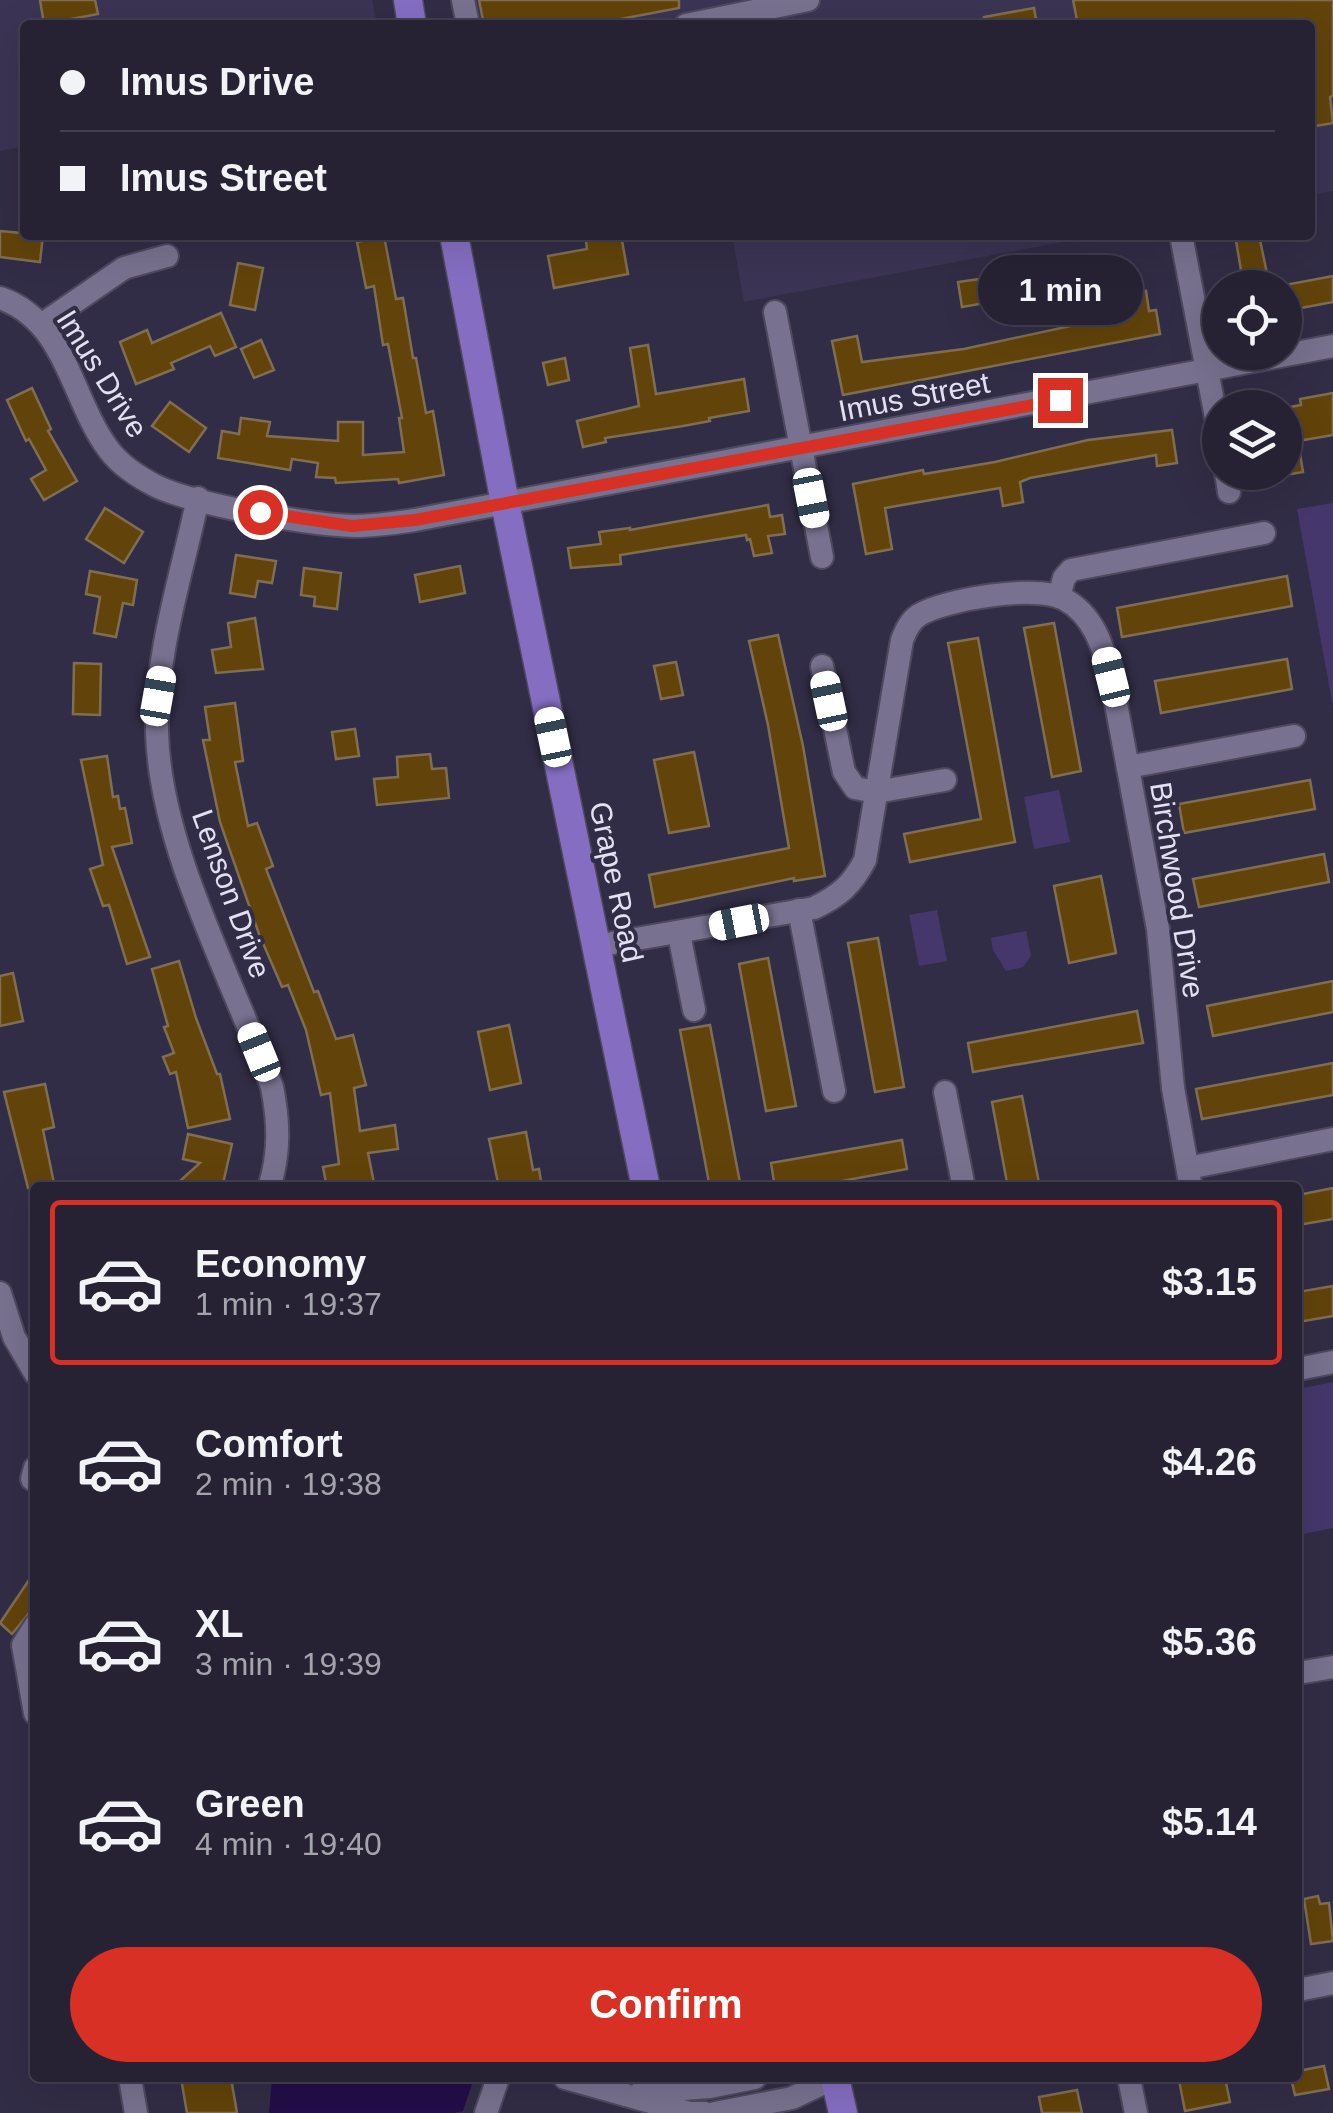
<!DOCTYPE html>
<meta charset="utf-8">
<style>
:root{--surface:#262234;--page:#322f40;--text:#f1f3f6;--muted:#a4a4ac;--line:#423f4f;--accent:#d93025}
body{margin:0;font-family:Helvetica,sans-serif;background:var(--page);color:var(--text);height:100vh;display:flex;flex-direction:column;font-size:38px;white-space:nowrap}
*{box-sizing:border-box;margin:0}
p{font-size:32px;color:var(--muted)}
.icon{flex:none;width:55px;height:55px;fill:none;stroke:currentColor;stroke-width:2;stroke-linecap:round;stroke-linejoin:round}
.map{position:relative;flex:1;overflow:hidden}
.panel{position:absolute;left:30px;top:1182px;width:1272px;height:900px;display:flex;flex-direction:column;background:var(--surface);border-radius:10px;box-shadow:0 10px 40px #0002,0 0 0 2px var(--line)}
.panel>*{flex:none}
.guide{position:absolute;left:20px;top:20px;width:1295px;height:220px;border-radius:10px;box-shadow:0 10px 40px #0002,0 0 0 2px var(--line);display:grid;align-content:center;height:220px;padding:0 40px;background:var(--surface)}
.tools{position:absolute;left:1202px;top:270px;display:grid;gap:20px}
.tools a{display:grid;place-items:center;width:100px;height:100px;border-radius:50%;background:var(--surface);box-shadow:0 10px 40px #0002,0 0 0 2px var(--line);font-size:50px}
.end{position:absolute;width:45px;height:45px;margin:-22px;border:12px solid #d93025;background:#fff;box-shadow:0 0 0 5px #fff}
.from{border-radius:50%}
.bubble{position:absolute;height:70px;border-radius:35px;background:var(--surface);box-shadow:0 10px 40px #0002,0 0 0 2px var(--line);font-size:32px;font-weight:700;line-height:70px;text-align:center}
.car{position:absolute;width:30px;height:60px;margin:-30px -15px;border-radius:12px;box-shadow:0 0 8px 2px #0007;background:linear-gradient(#fff 24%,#345 0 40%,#fff 0 76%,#345 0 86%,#fff 0)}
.guide b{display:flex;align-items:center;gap:35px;height:95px;font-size:38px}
.guide b+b{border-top:2px solid var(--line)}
.guide i{width:25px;height:25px;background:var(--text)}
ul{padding:18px 0 0;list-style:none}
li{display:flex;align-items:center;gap:30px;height:165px;margin:0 20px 15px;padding:0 20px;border:5px solid transparent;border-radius:10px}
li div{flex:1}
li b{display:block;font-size:38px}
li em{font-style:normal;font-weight:700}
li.on{border-color:var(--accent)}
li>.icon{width:90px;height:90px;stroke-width:1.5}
.cta{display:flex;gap:20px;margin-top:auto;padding:20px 40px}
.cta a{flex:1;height:115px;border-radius:60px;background:var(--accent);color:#fff;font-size:40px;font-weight:700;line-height:115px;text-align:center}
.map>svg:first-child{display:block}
.built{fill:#3b3454}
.green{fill:#45376c}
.water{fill:#230e48}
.building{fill:#62430a;stroke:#806e52;stroke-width:2.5}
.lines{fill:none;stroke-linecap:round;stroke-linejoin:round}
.minor-casing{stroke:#4e495f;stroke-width:26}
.major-casing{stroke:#4e495f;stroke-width:31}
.minor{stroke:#787290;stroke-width:22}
.major{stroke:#856ec2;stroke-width:28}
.route{stroke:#d93025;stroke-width:12}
.labels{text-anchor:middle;stroke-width:8;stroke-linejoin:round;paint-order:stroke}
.street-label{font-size:30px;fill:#e3e1f1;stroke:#322d46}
</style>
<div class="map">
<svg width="1333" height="2113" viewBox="0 0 1333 2113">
<rect width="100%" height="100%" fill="#322d46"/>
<!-- built -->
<g class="built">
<polygon points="0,0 372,0 377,25 25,25 25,146 0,151"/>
<polygon points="453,0 1333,0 1333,191 1310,195 1310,25 458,25"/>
<polygon points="732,235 1099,235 744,302"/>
</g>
<!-- green -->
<g class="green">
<polygon points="1333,503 1333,707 1297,509"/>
<polygon points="1059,790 1070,842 1034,849 1024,797"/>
<polygon points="937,910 947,961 919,966 909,915"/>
<polygon points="1026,931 1031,956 1023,967 1006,971 993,950 991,938"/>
<polygon points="1333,1382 1333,1528 1298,1535 1298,1389"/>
</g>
<!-- water -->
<polygon class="water" points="272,2078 474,2078 463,2111 454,2113 269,2113"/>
<!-- building -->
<g class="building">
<polygon points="40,0 95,0 98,14 44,24"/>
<polygon points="479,0 679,0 679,8 589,25 484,25"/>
<polygon points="1073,0 1333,0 1333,96 1330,97 1333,123 1310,127 1310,25 1078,25"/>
<polygon points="1034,8 1037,25 985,25 984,17"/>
<polygon points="0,231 43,235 40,262 0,257"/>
<polygon points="621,235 628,274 554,288 548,256 587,249 586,241"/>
<polygon points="1235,235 1259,235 1270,288 1244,288"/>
<polygon points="384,236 396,299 403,298 413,358 416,358 426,413 433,411 444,475 399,483 398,479 336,483 335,478 316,477 318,463 292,459 290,470 218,458 222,431 239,434 241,418 270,422 267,436 338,441 338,422 363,422 363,455 404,452 399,418 402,418 388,344 383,345 374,286 366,288 357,242"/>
<polygon points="238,263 263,268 255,310 230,305"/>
<polygon points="1333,276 1333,302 1285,311 1285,285"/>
<polygon points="980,279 985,303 962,307 958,282"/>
<polygon points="1146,291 1149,311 1156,310 1160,334 843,395 832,341 857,336 862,362 964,349 1126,314 1123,295"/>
<polygon points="221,313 236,347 215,356 210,346 171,363 174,369 136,384 120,342 147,330 152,343"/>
<polygon points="261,340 274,370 254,378 241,349"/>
<polygon points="648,345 656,394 744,379 749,411 709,418 710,421 683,426 605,438 606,442 583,447 577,421 639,406 630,348"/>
<polygon points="565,358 569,380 548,385 543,363"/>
<polygon points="32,388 51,429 48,431 77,481 44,500 31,479 46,470 29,439 26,441 7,400"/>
<polygon points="1333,393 1333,435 1298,441 1303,472 1285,475 1285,408 1301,405 1300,399"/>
<polygon points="170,402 206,428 189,452 152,426"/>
<polygon points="1172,430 1177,463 1157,466 1156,455 1030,478 1020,482 1023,502 1003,506 1000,488 885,508 892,549 866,554 853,484 923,470 924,474 995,462 1088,440"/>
<polygon points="768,505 770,517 782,515 785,534 768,536 772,553 754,556 750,539 747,540 746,535 620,555 621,564 571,568 568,548 601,544 599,532 630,528 630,530"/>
<polygon points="105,508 143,532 124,563 86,539"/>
<polygon points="236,555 276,561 272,583 258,581 255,597 230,593"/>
<polygon points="460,566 465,593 420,602 415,575"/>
<polygon points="304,568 341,573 337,609 314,606 315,597 301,595"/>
<polygon points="90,571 137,580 133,605 123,603 116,637 94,633 100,597 86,594"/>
<polygon points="1287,576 1292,606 1122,637 1117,608"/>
<polygon points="255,618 263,669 216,673 212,650 231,647 228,623"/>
<polygon points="1054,623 1081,771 1052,777 1024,628"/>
<polygon points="778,635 803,746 825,876 794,881 794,878 655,907 649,875 789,848 768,725 749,641"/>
<polygon points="978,638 1015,842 910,862 904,834 981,819 948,643"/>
<polygon points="1287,659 1292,689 1161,713 1155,681"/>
<polygon points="676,662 683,695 661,699 654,666"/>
<polygon points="74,663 101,664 100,715 73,714"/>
<polygon points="235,703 243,761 235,762 248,826 257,823 273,866 266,869 314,992 318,991 336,1039 353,1035 366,1085 354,1088 360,1131 395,1125 398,1149 368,1153 375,1188 327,1188 323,1167 339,1164 330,1093 321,1095 306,1030 288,985 282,987 259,934 220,822 203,740 210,740 205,707"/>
<polygon points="355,729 359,756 336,759 332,732"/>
<polygon points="694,752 709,826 669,833 654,760"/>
<polygon points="430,754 432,769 446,768 449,798 377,805 374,779 398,777 397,757"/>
<polygon points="107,756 113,797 118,796 120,809 125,808 132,843 112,847 150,957 127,964 109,905 103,906 90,869 103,865 81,760"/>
<polygon points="1310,780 1315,809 1184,833 1179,804"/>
<polygon points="1324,854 1329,882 1199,907 1193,879"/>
<polygon points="1101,876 1116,953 1069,963 1054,886"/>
<polygon points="878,938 904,1087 875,1092 848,943"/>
<polygon points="768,958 796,1106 766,1111 739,964"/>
<polygon points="179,961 196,1018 217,1074 220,1074 230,1119 188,1128 176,1072 170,1074 163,1057 174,1053 164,1027 168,1026 152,969"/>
<polygon points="13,973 23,1021 0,1026 0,976"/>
<polygon points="1333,981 1333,1012 1213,1036 1207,1006"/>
<polygon points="1137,1011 1143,1043 973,1072 968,1043"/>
<polygon points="509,1025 521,1083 490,1090 478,1032"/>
<polygon points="710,1025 741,1188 710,1188 680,1030"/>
<polygon points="1333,1063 1333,1095 1202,1119 1196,1089"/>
<polygon points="45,1084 54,1127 43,1130 55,1188 28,1188 4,1092"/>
<polygon points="1022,1096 1040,1188 1008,1188 992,1102"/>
<polygon points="526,1132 533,1170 539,1169 542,1188 499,1188 489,1139"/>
<polygon points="188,1134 232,1144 222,1188 180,1181 200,1163 183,1159"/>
<polygon points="902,1140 907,1169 804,1188 775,1188 771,1163"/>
<polygon points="1333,1188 1333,1219 1298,1225 1298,1195"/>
<polygon points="1333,1286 1333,1316 1298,1322 1298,1292"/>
<polygon points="35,1571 35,1606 12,1634 0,1623"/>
<polygon points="1318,1896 1320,1904 1329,1903 1333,1941 1311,1944 1304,1899"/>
<polygon points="1324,2066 1329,2089 1295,2095 1291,2078 1298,2078 1298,2071"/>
<polygon points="181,2078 231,2078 237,2113 187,2113"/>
<polygon points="1190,2078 1225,2078 1230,2102 1185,2111 1179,2080"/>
<polygon points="1077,2090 1082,2113 1042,2113 1039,2097"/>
</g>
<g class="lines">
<!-- minor casing -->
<g class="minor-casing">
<g id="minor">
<polyline points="463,0 468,25"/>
<polyline points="686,25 808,0"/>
<polyline points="1181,235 1220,438"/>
<path d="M0 298C67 321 71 400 109 450 121 466 140 478 158 487 198 505 309 525 354 526 374 526 395 523 415 520L1333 346"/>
<polyline points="775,312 822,557"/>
<polyline points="41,325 124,268 167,256"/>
<polyline points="1226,472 1229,492"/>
<path d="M198 498C182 574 155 654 157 732 160 848 232 977 272 1087 279 1122 280 1153 269 1188"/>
<polyline points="1059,597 1064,578 1071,570 1264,533"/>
<polyline points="822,666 844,772 855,788 876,792 945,780"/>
<polyline points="1128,767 1294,736"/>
<polyline points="799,910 834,1091"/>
<polyline points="679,934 694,1010"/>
<path d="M596 946 814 908C839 896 852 885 865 860L902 640C906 630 910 621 919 615 946 599 1037 584 1064 599 1094 615 1103 647 1111 677L1158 929 1173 1088 1191 1188"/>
<polyline points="945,1092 964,1188"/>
<polyline points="1188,1168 1333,1139"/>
<polyline points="0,1293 14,1337 35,1373"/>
<polyline points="1298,1369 1333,1362"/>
<polyline points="32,1479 35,1468"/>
<polyline points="35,1626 23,1645 35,1713"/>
<polyline points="1298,1673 1333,1667"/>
<polyline points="1298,1990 1333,1983"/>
<polyline points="130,2078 136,2113"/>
<polyline points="565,2078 690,2113 704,2113"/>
<polyline points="1129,2078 1136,2113"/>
<polyline points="641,2092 710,2087 755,2078"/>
<polyline points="486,2113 498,2078"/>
<polyline points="715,2113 792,2098 834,2078"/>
</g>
</g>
<!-- major casing -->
<g class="major-casing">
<g id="major">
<polyline points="408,0 412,25"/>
<polyline points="454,235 505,503 646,1188"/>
<polyline points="835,2078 843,2113"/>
</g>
</g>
<!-- minor -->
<use href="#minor" class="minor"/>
<!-- major -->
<use href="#major" class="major"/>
</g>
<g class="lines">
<!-- route -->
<polyline class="route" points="260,512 352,526 415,520 1060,400"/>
</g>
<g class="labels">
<!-- street labels -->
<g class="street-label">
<text transform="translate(102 374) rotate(58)" y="10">Imus Drive</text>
<text transform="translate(914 397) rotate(-11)" y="10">Imus Street</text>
<text transform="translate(616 882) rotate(78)" y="10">Grape Road</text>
<text transform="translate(1177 890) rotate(81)" y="10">Birchwood Drive</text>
<text transform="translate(231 894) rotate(70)" y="10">Lenson Drive</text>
</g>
</g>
</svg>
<div class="tools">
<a><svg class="icon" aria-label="locate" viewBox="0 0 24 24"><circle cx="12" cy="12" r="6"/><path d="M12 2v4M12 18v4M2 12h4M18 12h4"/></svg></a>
<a><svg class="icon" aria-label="layers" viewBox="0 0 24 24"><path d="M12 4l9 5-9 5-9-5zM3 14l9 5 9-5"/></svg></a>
</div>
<i class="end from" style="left:260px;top:512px"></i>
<i class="end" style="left:1060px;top:400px"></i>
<div class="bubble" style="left:978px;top:255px;width:165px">1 min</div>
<i class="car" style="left:811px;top:498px;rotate:169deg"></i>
<i class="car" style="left:1111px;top:677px;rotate:346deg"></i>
<i class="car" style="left:158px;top:696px;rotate:10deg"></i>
<i class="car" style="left:829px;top:701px;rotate:348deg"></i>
<i class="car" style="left:553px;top:737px;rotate:348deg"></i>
<i class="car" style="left:739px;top:922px;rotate:259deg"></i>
<i class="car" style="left:259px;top:1052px;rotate:338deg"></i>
<div class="guide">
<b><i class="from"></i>Imus Drive</b>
<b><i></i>Imus Street</b>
</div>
<section class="panel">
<ul>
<li class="on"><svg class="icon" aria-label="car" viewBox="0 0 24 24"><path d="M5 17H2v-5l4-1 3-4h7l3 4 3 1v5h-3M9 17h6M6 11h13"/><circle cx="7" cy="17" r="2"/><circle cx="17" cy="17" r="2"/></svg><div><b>Economy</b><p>1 min · 19:37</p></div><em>$3.15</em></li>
<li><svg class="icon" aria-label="car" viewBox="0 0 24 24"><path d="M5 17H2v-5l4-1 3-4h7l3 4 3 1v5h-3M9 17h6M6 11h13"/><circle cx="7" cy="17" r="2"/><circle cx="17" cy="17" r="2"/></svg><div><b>Comfort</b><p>2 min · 19:38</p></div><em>$4.26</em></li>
<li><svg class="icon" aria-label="car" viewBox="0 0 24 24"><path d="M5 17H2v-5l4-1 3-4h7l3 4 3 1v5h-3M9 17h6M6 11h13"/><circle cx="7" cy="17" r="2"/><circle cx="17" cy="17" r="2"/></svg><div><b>XL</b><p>3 min · 19:39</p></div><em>$5.36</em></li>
<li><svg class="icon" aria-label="car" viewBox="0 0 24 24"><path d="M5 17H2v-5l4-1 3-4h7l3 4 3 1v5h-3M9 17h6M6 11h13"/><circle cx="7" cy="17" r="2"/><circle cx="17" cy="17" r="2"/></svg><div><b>Green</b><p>4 min · 19:40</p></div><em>$5.14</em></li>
</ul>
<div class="cta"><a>Confirm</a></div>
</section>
</div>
